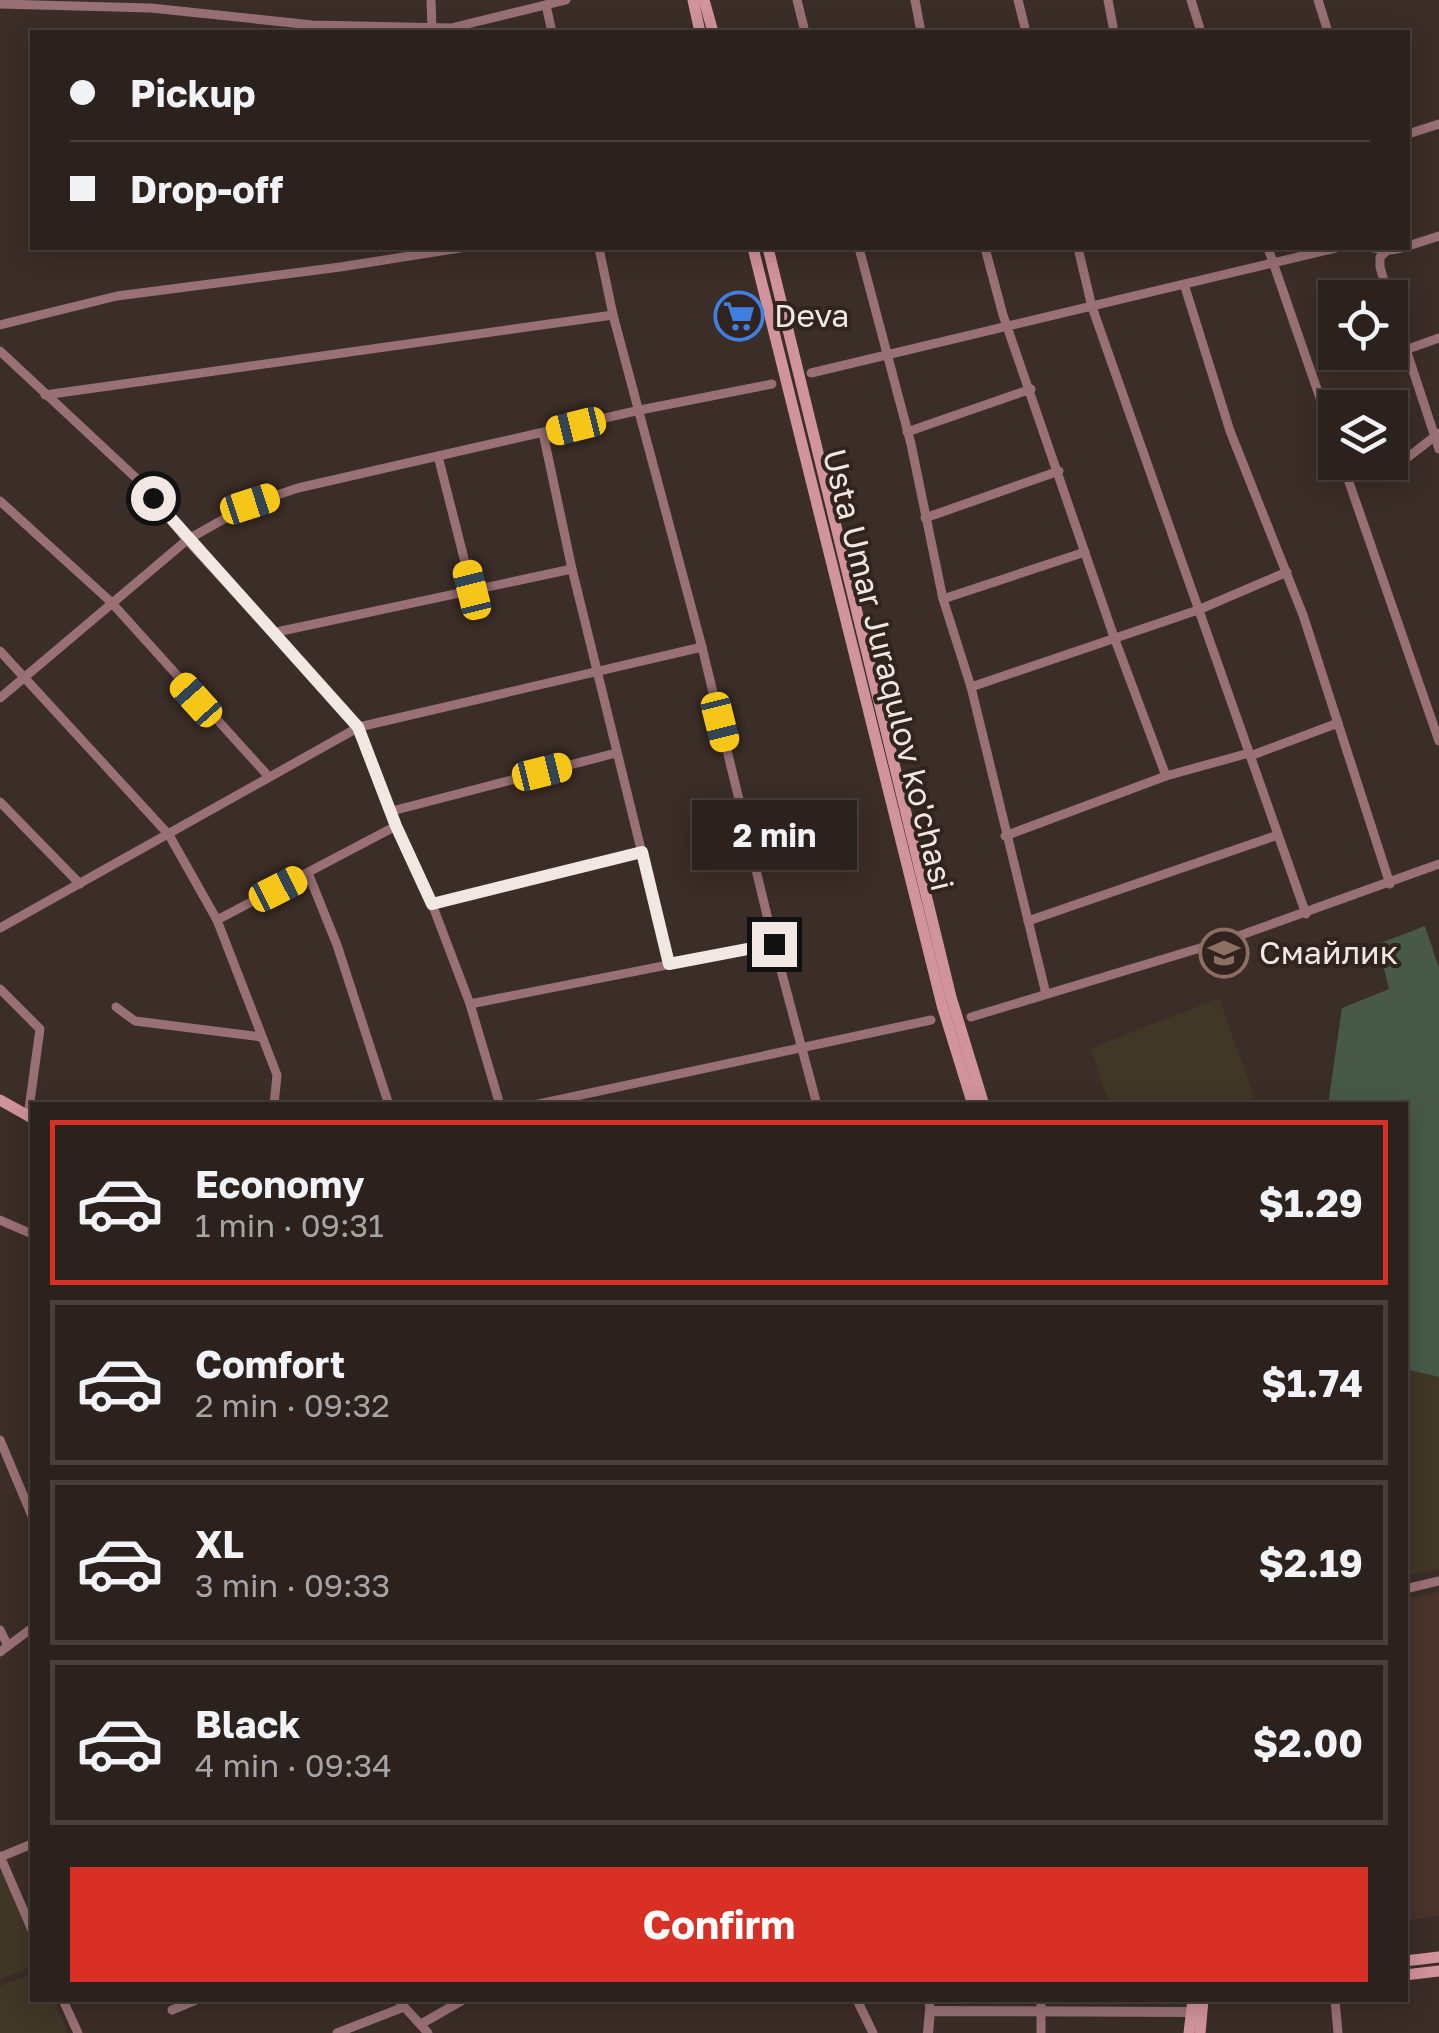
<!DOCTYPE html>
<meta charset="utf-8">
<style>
:root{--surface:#2c221d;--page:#342a26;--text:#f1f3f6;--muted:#a6a4a4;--line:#483f3b;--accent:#d93025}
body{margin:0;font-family:"Golos Text",sans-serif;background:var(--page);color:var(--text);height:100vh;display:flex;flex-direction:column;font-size:38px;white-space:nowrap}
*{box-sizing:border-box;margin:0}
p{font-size:32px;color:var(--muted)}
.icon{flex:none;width:55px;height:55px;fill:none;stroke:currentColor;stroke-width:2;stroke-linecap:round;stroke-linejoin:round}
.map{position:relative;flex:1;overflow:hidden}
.panel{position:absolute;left:30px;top:1102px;width:1378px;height:900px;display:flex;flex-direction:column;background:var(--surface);border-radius:0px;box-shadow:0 5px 25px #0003,0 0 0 2px var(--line)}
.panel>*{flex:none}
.hud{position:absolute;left:30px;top:30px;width:1380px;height:220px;border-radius:0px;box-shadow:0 5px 25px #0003,0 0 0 2px var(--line);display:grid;align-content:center;height:220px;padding:0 40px;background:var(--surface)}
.buttons{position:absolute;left:1318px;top:280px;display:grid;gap:20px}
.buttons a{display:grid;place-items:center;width:90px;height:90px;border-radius:0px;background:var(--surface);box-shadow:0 5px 25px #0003,0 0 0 2px var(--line);font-size:50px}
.end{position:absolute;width:45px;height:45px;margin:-22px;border:12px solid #f1e8e4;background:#111;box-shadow:0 0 0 5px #111}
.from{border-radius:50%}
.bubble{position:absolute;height:70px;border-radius:0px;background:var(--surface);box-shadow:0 5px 25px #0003,0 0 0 2px var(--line);font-size:32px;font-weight:700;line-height:70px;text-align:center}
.car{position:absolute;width:30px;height:60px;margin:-30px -15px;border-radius:12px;box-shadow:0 0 8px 2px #0007;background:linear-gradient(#f5c518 24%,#345 0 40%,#f5c518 0 76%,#345 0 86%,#f5c518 0)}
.hud b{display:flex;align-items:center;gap:35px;height:95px;font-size:38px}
.hud b+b{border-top:2px solid var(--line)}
.hud i{width:25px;height:25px;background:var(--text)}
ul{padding:18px 0 0;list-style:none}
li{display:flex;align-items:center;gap:30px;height:165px;margin:0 20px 15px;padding:0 20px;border:5px solid var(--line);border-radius:0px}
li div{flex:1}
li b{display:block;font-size:38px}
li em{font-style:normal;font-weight:700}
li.on{border-color:var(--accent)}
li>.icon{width:90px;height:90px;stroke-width:1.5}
.action{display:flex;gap:20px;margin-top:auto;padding:20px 40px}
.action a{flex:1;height:115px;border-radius:0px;background:var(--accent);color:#fff;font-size:40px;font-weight:700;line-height:115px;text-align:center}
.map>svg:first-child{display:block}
.built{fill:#48342b}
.education{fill:#413727}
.green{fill:#485a47}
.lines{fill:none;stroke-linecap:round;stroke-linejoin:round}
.minor{stroke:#987075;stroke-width:9}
.tertiary{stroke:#987075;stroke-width:10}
.secondary{stroke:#d1939c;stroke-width:11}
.route{stroke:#f1e8e4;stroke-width:12}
.labels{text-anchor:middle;stroke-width:8;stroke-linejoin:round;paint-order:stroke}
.poi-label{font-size:32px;fill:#f1e8e4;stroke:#31241e;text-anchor:start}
.street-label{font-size:32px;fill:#f1e8e4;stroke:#31241e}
</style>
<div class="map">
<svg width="1439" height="2033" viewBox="0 0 1439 2033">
<rect width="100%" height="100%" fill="#3b2d27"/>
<!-- built -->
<polygon class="built" points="1439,1592 1439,1916 1405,1921 1405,1598"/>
<!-- education -->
<g class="education">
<polygon points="1219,998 1257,1105 1109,1105 1091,1048"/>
<polygon points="1405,1369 1439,1377 1439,1569 1405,1576"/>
<polygon points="0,1854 32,1933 32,1967 0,1979"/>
<polygon points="32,1974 32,2000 55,2000 67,2033 0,2033 0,1986"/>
</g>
<!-- green -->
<polygon class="green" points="1425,926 1439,968 1439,1377 1405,1369 1405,1105 1328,1105 1342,1008 1389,989 1378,944"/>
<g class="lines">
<!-- minor -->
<g class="minor">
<polyline points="431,0 432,30"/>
<polyline points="797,0 805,32"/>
<polyline points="915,0 921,32"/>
<polyline points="1018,0 1026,32"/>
<polyline points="1108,0 1114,32"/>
<polyline points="1191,0 1201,32"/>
<polyline points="1318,0 1328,32"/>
<polyline points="0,4 151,8 312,25 451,28 566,0"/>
<polyline points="546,5 552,32"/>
<polyline points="1408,134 1439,124"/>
<polyline points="1408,246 1439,236"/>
<polyline points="599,248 613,315 702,647 774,944 817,1105"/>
<polyline points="859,248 911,444 943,599 971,687 1046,994"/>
<polyline points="985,248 1003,315 1114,637 1166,776"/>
<polyline points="1078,248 1092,307 1306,914"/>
<polyline points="1268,248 1335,441"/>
<polyline points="1373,248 1391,250 1401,248"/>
<polyline points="1184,284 1230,431 1303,615 1390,884"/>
<polyline points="1389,298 1380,267 1380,257 1390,248"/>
<polyline points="1390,301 1439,449"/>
<polyline points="0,325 117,296 340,267 460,248"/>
<polyline points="1405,350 1439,338"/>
<polyline points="0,351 136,478 187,540 359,727 396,826 432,904 470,1004 500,1105"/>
<polyline points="811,373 1336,248"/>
<polyline points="45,395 613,315"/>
<polyline points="907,432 1031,389"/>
<polyline points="543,433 572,569 669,963"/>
<polyline points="438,456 472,590"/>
<polyline points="1342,462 1439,741"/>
<polyline points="1347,475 1407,458 1439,433"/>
<polyline points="0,501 111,602 269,777"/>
<polyline points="925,518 1059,471"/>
<polyline points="943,599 1085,552"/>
<polyline points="272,633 572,569"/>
<polyline points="0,651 169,835 217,920 277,1075 274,1105"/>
<polyline points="971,687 1198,610 1287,572"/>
<polyline points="0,698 187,540 250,504 298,488 438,456 640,410 772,384"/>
<polyline points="1250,756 1338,723"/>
<polyline points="0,802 80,884"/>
<polyline points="392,811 616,753"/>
<polyline points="1005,836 1166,776 1249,753"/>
<polyline points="308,873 337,945 389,1105"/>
<polyline points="432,904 642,852"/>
<polyline points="217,920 396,826"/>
<polyline points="1028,921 1278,835"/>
<polyline points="0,928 359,727 702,647"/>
<polyline points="0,989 40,1029 28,1116"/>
<polyline points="470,1004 774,944"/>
<polyline points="116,1007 135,1021 262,1037"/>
<polyline points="971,1017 1230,939 1439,864"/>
<polyline points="534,1105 931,1020"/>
<polyline points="0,1220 32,1234"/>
<polyline points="0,1440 32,1516"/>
<polyline points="1405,1589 1439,1581"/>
<polyline points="0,1630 8,1646"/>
<polyline points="0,1652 32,1628"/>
<polyline points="0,1856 32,1930"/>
<polyline points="0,1857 32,1844"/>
<polyline points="63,2000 78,2033"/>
<polyline points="398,2000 428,2033"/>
<polyline points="857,2000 873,2033"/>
<polyline points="929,2000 930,2011"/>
<polyline points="1335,2000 1338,2033"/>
<polyline points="172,2010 196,2000"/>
<polyline points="421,2024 463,2000"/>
<polyline points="337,2033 404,2007"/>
<polyline points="1041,2033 1041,2000"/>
</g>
<!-- tertiary -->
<polyline class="tertiary" points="928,2033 930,2011 1191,2012"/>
<!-- secondary -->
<g class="secondary">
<polyline points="693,0 700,32"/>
<polyline points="704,0 713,32"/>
<polyline points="753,248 942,1005 973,1105"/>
<polyline points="768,248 951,997 984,1105"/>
<polyline points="0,1100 32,1118"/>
<polyline points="1405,1961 1439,1957"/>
<polyline points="1405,1975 1439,1971"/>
<polyline points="1189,2033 1193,2000"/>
<polyline points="1200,2033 1203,2000"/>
</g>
</g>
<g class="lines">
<!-- route -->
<polyline class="route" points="153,498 358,727 396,826 432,904 642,852 669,964 774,944"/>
</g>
<!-- icons -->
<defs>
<g id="supermarket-ring" transform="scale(2.5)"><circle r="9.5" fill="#31241e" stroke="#3f7fe0" stroke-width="1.5"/><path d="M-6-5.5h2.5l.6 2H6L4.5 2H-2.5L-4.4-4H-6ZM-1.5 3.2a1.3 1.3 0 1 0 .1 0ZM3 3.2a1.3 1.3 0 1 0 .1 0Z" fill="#3f7fe0"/></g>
<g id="school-ring" transform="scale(2.5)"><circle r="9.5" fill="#31241e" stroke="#8d6e63" stroke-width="1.5"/><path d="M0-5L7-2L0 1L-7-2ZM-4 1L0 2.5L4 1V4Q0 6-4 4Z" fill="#8d6e63"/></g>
</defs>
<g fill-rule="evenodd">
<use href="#supermarket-ring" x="739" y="316"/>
<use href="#school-ring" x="1224" y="953"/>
</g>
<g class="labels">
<!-- poi labels -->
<g class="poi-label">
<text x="774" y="327">Deva</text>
<text x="1259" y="964">Смайлик</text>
</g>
<!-- street labels -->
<g class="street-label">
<text transform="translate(888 670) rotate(76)" y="11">Usta Umar Juraqulov ko'chasi</text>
</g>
</g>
</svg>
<div class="buttons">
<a><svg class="icon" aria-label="locate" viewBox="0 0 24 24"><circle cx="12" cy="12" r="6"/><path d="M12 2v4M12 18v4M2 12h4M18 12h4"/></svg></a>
<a><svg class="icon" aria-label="layers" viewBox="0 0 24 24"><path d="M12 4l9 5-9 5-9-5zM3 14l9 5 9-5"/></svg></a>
</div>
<i class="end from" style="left:153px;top:498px"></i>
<i class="end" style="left:774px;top:944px"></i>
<div class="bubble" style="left:692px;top:800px;width:165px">2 min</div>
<i class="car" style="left:576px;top:426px;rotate:256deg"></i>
<i class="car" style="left:250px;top:504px;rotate:72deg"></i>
<i class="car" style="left:472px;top:590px;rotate:346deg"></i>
<i class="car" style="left:196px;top:700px;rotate:318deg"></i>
<i class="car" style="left:720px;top:722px;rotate:166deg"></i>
<i class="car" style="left:542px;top:772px;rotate:76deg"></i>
<i class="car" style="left:278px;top:889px;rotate:63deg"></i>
<div class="hud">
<b><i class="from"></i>Pickup</b>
<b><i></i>Drop-off</b>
</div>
<section class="panel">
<ul>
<li class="on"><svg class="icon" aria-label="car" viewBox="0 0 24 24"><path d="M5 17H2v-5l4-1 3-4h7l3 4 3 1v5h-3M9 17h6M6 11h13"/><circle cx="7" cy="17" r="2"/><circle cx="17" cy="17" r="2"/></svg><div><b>Economy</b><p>1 min · 09:31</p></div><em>$1.29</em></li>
<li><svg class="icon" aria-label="car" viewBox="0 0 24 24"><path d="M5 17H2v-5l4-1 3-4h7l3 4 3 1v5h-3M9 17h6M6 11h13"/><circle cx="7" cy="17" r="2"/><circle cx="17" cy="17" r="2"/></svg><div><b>Comfort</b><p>2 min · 09:32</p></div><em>$1.74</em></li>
<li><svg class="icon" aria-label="car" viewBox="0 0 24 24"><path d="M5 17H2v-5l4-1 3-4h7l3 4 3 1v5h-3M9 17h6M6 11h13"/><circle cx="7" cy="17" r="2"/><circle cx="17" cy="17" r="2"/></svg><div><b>XL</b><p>3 min · 09:33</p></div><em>$2.19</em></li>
<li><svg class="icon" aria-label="car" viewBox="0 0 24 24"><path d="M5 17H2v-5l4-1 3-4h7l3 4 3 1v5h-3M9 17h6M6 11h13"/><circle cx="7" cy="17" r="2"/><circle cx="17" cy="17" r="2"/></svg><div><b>Black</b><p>4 min · 09:34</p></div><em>$2.00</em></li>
</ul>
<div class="action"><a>Confirm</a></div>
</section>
</div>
